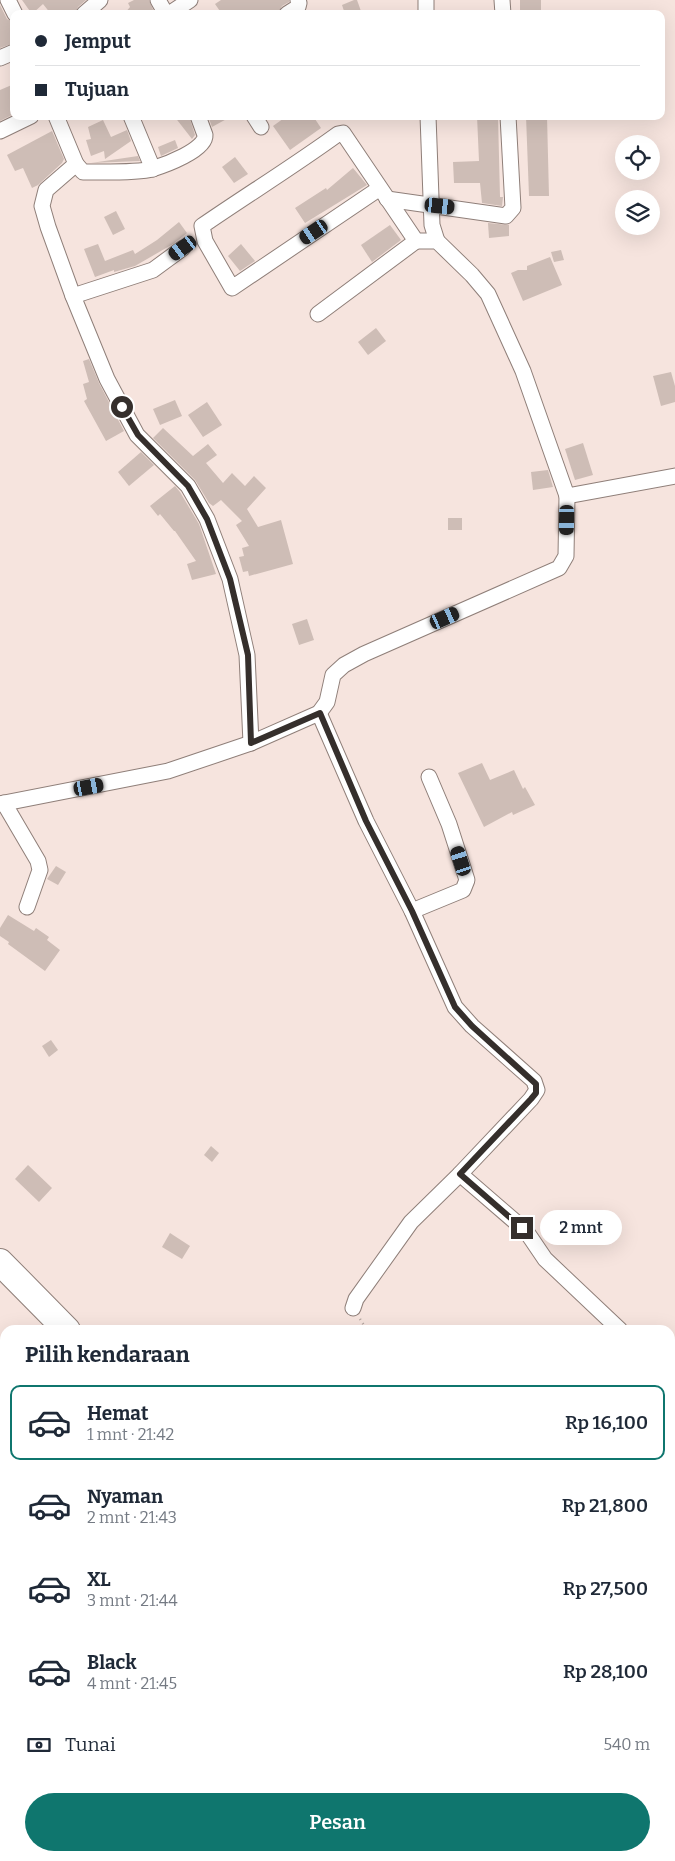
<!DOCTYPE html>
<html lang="id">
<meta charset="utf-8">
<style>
:root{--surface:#fff;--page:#f6f6f7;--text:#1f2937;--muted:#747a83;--line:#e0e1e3;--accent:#0f766e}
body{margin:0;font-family:Bitter,serif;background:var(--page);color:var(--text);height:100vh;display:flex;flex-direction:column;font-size:19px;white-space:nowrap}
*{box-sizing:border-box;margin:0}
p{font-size:16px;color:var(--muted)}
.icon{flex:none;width:28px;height:28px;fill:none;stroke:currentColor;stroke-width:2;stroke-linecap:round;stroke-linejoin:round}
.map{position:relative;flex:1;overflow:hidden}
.panel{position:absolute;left:0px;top:1325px;width:675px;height:536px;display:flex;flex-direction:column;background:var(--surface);border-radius:15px 15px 0 0;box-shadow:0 5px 20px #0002}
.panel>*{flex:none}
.hud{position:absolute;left:10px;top:10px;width:655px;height:110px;border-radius:10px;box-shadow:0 5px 20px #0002;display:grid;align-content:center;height:110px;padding:0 25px;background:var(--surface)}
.tools{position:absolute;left:615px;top:135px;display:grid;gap:10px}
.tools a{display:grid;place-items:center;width:45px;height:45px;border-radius:50%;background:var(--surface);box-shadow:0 5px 20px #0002;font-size:25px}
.end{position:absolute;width:22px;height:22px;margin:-11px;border:6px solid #352f2c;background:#fff;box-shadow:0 0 0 2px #fff}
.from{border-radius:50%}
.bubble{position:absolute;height:35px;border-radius:18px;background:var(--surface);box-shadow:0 5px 20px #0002;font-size:16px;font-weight:600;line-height:35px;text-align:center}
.car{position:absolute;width:15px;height:30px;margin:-15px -8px;border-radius:6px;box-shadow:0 0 4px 1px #0007;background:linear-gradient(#222 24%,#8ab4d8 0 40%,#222 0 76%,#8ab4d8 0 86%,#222 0)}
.hud b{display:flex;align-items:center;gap:18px;height:48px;font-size:19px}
.hud b+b{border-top:1px solid var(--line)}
.hud i{width:12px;height:12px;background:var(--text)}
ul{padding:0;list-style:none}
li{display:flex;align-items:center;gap:15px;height:75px;margin:0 10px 8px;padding:0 15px;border:2px solid transparent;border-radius:10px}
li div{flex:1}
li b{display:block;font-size:19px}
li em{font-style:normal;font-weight:600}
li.on{border-color:var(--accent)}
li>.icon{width:45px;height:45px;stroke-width:1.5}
h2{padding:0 25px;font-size:22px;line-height:60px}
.pay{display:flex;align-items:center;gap:12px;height:55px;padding:0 25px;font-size:19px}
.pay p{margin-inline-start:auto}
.button{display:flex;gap:10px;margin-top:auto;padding:10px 25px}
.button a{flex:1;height:58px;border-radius:30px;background:var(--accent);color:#fff;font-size:20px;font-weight:600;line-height:58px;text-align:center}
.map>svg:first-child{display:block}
.building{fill:#cebdb6}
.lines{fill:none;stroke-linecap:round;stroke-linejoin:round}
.minor-casing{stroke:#8f7f79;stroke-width:17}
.tertiary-casing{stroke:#8f7f79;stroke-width:22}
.trunk-casing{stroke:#8f7f79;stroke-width:28}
.path{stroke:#b0a29d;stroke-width:2.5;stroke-dasharray:1 4;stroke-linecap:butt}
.minor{stroke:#fff;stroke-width:15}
.tertiary{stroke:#fff;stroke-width:20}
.trunk{stroke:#fff;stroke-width:26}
.route{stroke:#352f2c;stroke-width:6}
</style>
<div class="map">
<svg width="675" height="1861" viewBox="0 0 675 1861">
<rect width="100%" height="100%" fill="#f6e4de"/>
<!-- building -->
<g class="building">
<polygon points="22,0 86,0 78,7 75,14 51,14 43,4 32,14"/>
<polygon points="134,0 149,0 155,14 124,14 130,7 128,3"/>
<polygon points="221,0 289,0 289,2 282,6 278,14 222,14 215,4"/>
<polygon points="354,0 357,0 362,14 345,14 342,5"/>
<rect x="520" y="0" width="21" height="14"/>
<polygon points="0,5 7,19 14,23 14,43 0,48"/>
<polygon points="14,84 14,114 0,121 0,90"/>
<polygon points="174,116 189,116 195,135 192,139"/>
<polygon points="208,116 232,116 212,127"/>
<polygon points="287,116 313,116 321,128 290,150 273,126"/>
<polygon points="477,116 498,116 500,197 503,197 502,206 482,203 480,183 454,183 453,162 479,161"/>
<polygon points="526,116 547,116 549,196 529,196"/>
<polygon points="103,120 111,137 127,130 131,141 105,159 104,151 91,156 86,140 91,139 88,127"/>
<polygon points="52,131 64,159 62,163 38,185 32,188 23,168 15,171 7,155"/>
<polygon points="175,140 178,148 161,156 158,147"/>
<polygon points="138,156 140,161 91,163"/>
<polygon points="235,157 248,174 234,183 222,167"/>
<polygon points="353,168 367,185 305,223 295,208 326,188 327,190"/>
<polygon points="116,211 125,229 113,235 104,217"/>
<polygon points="179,222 187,233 173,244 135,266 114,272 114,270 95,277 84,249 98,244 105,261 133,250 135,254 157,240"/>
<polygon points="488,223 509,225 509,236 489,238"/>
<polygon points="390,225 401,240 372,262 361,245"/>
<polygon points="241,244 255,261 240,271 228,256"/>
<polygon points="561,250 564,260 554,262 551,252"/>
<polygon points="550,257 562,285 523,301 511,273 518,270 527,270 527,266"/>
<polygon points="376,328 386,341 368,355 358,342"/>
<polygon points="89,359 99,383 124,431 106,441 84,401 87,399 83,384 89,382 83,361"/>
<polygon points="671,372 675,386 675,402 661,406 653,376"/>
<polygon points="175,400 182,416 160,425 153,409"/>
<polygon points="207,402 222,425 203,437 188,415"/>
<polygon points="163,428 193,456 208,444 217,455 206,463 223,483 232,473 245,486 254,476 266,488 247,509 258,527 281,520 293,564 249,576 248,571 243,572 239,557 244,556 242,548 249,546 236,525 242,521 221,500 213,506 209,503 195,480 153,438"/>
<polygon points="583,443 593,475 575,480 565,449"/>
<polygon points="141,452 154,465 129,486 118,472"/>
<polygon points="548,470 553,487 533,490 531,472"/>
<polygon points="175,486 180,492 199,524 216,574 192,580 187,564 196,561 175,531 174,531 160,514 158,516 150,506"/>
<rect x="448" y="518" width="14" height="12"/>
<polygon points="307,619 314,640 299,645 292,624"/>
<polygon points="482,763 490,780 514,770 523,789 525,787 535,805 513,815 512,812 484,827 458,773"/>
<polygon points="56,866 66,872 58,885 47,879"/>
<polygon points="8,915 34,931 36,928 49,937 47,940 60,950 45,971 8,944 9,942 0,936 0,928"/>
<polygon points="51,1040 58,1050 49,1057 42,1046"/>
<polygon points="211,1146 219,1153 212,1162 204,1155"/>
<polygon points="28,1165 52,1188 39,1202 15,1179"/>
<polygon points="170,1233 190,1246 182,1259 162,1247"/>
</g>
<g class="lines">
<!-- minor casing -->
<g class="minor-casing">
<g id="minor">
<polyline points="8,0 15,14"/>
<polyline points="158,0 166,14"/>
<polyline points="426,0 426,14"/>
<polyline points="502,0 503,14"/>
<polyline points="84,14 100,0"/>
<polyline points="169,14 190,0"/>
<polyline points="287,14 298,7 299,3 298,0"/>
<polyline points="0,58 14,52"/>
<polyline points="56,116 76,164 46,190 42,206 48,227 73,296 107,379 137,435 188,486 207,519 230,579 247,655 251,743"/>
<polyline points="131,116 153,169"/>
<polyline points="254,116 261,127"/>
<polyline points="428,116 432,225 437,241"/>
<polyline points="0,131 31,116"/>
<path d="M76 164 83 172C99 172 138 173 152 169 165 165 206 150 205 135L198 116"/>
<path d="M380 188 232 288 205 241 202 226C247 195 294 166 338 134L343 133 416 241H437L472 275 488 294 523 371 567 496"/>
<polyline points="387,199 506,216 513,208 508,116"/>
<polyline points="73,296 153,270 183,248"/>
<polyline points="318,314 416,241"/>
<polyline points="319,713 366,821 412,911 455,1007 472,1026 534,1081 537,1090 531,1099 460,1174 411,1222 356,1299 353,1308"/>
<polyline points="4,803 38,861 40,870 27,907"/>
<polyline points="0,804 168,771 251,743 319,713 327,702 333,675 344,665 364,654 559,568 566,556 567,496 675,476"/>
<polyline points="412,911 463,890 467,880 449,824 429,777"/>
<polyline points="460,1174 526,1231 545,1259 620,1330"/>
<polyline points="670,1389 675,1395"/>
<polyline points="1,1456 5,1452"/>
<polyline points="670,1624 675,1619"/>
<polyline points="670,1805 675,1812"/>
</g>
</g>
<!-- tertiary casing -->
<g class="tertiary-casing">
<g id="tertiary">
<polyline points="0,1676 5,1669"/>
<polyline points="0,1704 5,1714"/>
<polyline points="0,1775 5,1773"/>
</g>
</g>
<!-- trunk casing -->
<g class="trunk-casing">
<g id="trunk">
<polyline points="0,1262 67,1330"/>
<polyline points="566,1856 570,1861"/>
</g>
</g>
<!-- path -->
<polyline class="path" points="360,1319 367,1330"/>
<!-- minor -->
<use href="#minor" class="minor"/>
<!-- tertiary -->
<use href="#tertiary" class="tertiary"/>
<!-- trunk -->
<use href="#trunk" class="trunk"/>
</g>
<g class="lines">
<!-- route -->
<polyline class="route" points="122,407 138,435 188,486 207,519 230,579 248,655 251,743 320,713 366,821 412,911 455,1007 472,1026 536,1084 536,1093 531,1099 460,1174 522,1228"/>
</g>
</svg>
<div class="tools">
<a><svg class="icon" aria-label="locate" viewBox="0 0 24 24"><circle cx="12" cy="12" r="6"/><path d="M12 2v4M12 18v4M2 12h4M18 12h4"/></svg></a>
<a><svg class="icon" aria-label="layers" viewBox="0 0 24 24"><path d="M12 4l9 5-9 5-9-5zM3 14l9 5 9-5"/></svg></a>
</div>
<i class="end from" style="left:122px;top:407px"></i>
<i class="end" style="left:522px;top:1228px"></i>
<div class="bubble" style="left:540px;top:1210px;width:82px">2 mnt</div>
<i class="car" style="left:440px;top:206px;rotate:96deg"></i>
<i class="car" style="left:314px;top:232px;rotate:236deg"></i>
<i class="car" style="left:183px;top:248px;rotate:234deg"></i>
<i class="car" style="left:567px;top:520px;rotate:181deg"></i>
<i class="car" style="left:445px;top:618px;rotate:66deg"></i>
<i class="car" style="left:89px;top:787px;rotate:80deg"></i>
<i class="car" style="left:461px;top:861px;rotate:342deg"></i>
<div class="hud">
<b><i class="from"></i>Jemput</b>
<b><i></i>Tujuan</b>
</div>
<section class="panel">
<h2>Pilih kendaraan</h2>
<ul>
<li class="on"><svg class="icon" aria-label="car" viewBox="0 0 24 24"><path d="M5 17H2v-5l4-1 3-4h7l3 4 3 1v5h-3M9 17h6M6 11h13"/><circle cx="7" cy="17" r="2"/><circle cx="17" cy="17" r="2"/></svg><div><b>Hemat</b><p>1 mnt · 21:42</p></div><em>Rp 16,100</em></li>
<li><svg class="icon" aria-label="car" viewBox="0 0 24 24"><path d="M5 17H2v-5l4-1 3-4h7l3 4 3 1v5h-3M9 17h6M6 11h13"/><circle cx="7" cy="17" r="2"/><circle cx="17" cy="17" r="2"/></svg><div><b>Nyaman</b><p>2 mnt · 21:43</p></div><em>Rp 21,800</em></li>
<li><svg class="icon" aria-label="car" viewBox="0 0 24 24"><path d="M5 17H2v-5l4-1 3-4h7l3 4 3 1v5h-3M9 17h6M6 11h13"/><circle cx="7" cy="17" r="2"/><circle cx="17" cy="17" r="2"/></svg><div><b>XL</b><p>3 mnt · 21:44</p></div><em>Rp 27,500</em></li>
<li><svg class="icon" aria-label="car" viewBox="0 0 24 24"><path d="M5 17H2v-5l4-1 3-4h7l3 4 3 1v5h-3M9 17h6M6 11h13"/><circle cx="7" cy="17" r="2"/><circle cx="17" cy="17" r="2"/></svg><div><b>Black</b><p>4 mnt · 21:45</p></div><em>Rp 28,100</em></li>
</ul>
<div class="pay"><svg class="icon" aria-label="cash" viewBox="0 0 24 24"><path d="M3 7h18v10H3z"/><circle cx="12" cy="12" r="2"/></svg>Tunai<p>540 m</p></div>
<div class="button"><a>Pesan</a></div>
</section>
</div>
